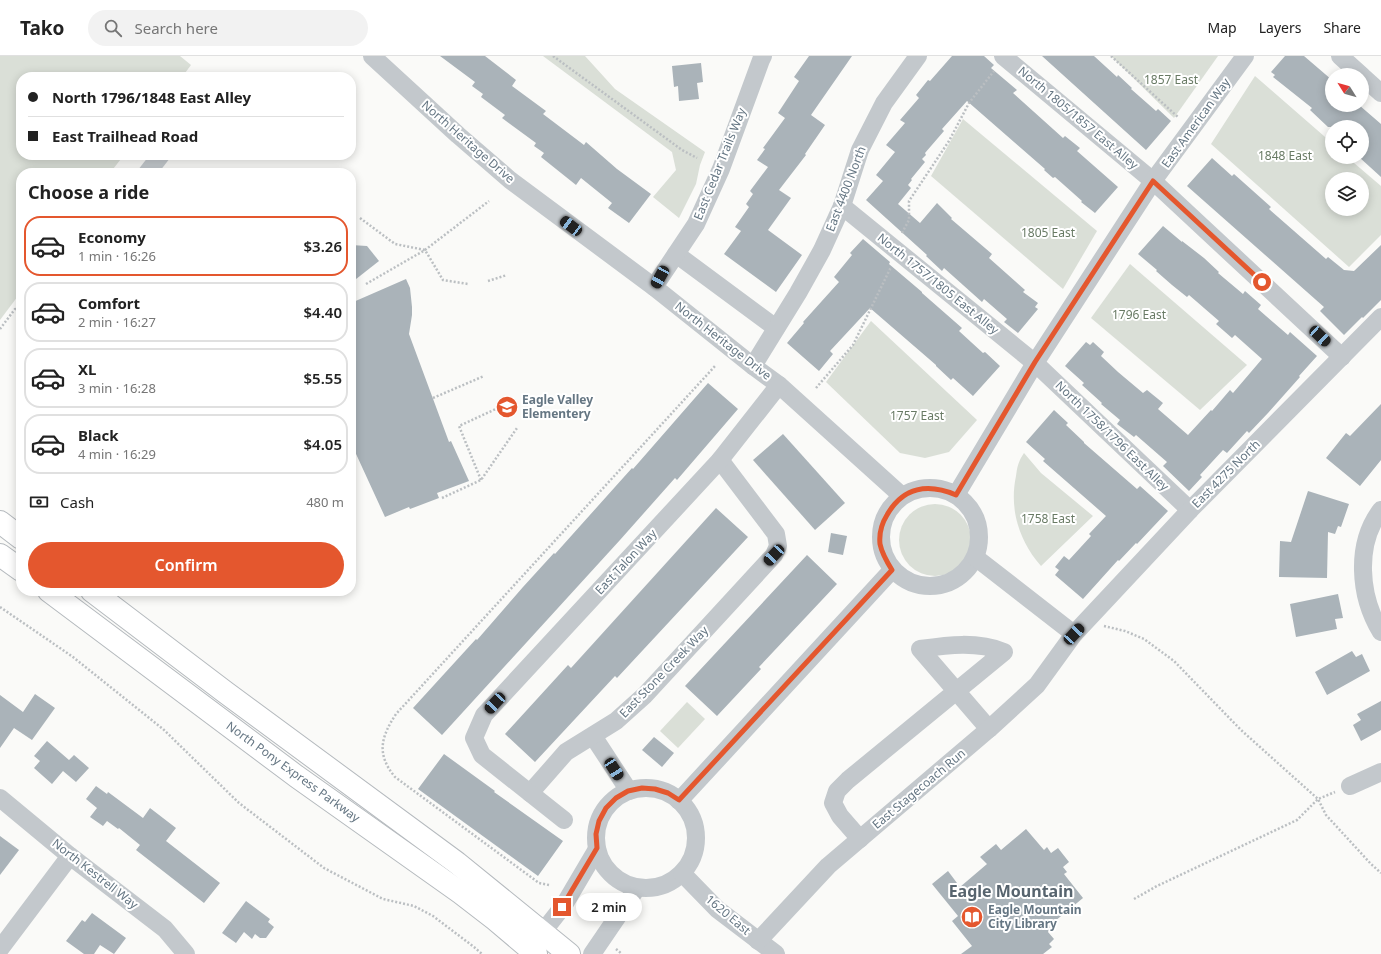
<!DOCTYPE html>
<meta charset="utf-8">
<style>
:root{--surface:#fff;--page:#f2f2f2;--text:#222;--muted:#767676;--line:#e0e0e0;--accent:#e4572e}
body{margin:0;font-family:"Noto Sans",sans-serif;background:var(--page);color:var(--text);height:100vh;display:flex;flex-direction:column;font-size:15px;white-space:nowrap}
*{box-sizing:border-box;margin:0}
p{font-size:13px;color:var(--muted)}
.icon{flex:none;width:22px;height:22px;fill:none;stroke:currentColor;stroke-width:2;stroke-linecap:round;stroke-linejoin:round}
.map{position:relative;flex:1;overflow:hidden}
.details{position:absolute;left:16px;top:112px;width:340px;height:428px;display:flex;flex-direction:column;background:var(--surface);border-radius:16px;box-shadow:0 2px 10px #0003}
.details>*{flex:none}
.hud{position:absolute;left:16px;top:16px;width:340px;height:88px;border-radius:16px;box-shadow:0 2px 10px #0003;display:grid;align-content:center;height:88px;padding:0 12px;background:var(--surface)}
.needle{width:26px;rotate:307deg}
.controls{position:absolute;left:1325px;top:12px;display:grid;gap:8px}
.controls a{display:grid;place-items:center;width:44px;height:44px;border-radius:50%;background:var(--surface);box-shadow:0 2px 10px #0003;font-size:20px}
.end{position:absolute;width:18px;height:18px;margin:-9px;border:5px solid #e4572e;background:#fff;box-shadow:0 0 0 2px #fff}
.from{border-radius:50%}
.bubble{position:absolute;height:28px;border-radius:14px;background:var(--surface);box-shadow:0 2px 10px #0003;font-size:13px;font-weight:600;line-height:28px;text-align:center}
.car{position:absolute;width:12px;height:24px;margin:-12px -6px;border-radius:5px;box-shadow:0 0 3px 1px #0007;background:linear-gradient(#222 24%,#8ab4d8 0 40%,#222 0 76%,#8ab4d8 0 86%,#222 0)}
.hud b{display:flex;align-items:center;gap:14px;height:38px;font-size:15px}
.hud b+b{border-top:1px solid var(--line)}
.hud i{width:10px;height:10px;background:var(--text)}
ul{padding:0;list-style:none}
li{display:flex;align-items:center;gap:12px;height:60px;margin:0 8px 6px;padding:0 4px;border:2px solid var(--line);border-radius:16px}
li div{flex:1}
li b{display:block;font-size:15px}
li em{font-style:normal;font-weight:600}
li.current{border-color:var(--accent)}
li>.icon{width:36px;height:36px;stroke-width:1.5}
h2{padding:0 12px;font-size:18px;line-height:48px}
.pay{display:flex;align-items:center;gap:10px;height:44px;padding:0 12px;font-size:15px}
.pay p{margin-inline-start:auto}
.cta{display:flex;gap:8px;margin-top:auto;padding:8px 12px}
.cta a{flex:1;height:46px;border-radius:24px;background:var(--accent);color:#fff;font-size:16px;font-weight:600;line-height:46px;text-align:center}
header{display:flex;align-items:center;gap:24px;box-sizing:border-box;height:56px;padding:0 20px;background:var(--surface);border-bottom:1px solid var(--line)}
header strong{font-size:19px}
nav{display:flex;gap:22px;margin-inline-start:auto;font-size:14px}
.search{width:280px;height:36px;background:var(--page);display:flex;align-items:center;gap:10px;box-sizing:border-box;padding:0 14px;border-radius:22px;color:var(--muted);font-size:15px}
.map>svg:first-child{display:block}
.green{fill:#dadfd7;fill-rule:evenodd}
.building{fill:#aab3b9}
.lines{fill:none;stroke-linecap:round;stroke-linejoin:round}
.major-casing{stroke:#b5babe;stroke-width:24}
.path{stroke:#bbbfc2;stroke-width:2.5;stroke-dasharray:2 2;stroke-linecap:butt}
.minor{stroke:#c3c8cc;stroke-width:18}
.major{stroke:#fff;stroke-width:22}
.route{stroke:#e4572e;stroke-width:5}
.labels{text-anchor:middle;stroke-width:4;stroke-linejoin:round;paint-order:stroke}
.park-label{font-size:12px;fill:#687a64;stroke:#fff}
.street-label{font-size:12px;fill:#657683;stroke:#fff}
.poi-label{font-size:12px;font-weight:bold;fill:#657683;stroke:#fff;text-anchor:start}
.district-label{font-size:16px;font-weight:bold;fill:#57646e;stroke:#fff}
</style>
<header>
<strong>Tako</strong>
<div class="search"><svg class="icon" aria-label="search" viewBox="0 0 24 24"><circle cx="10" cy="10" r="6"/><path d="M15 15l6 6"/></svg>Search here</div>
<nav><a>Map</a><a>Layers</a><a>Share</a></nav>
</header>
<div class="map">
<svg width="1381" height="898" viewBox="0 0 1381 898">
<rect width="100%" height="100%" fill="#fafaf8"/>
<!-- green -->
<g class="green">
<polygon points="0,0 180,0 191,9 182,21 21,21 21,99 124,99 110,117 21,117 21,236 0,264"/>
<polygon points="543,0 585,0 615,33 705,96 700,109 696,128 679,162 653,141 676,114 672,96"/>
<polygon points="1111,0 1218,0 1174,62"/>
<path d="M1255 20 1332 87V101H1347L1381 130V179L1349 211 1211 88ZM1332 123H1362V153H1332Z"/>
<polygon points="963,63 1097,175 1063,233 931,120"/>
<polygon points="1130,208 1247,309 1200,354 1091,262"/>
<polygon points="871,265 977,364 949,396 925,402 900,397 826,326"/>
<path d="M1024 397 1041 417 1093 460 1041 510C1019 485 1009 453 1016 420 1017 411 1019 404 1024 397Z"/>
<circle cx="935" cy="484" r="36"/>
<polygon points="687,646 705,663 678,692 660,675"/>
</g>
<!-- building -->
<g class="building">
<polygon points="440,0 485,0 516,24 512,30 546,55 543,58 584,89 586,86 617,113 651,138 629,167 608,152 612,147 581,122 576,129 541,101 544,97 534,90 536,87 502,62 505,59 481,41 483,38 472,30 475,26"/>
<polygon points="809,0 852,0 811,59 825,69 805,98 806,99 779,134 791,142 768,174 802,199 776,236 724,198 741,175 735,171 749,151 746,148 753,138 750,135 768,111 757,104 765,93 763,92 785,62 778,57 799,25 794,21"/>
<polygon points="952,0 984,0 994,9 991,12 1017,34 1013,37 1063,82 1065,80 1080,92 1077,95 1118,131 1095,157 1081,146 1082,145 1055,121 1053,122 1044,114 1045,113 967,45 942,73 944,75 925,97 926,99 922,103 925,106 911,123 912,124 908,129 911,132 898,148 920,167 937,147 952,162 951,163 992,198 989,202 1025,234 1023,236 1038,247 1035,251 1038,253 1018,277 1004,266 1007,263 984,243 982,246 944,212 942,215 926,200 927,199 866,144 883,125 876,119 895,96 886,89 905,67 900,64 919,42 916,39 928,24 930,25"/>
<polygon points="1042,0 1094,0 1117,21 1118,19 1132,32 1131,33 1156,55 1158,53 1171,65 1146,94"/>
<polygon points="1285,0 1304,0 1332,24 1332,49 1359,49 1381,68 1381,121 1359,101 1362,101 1362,71 1328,71 1310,54 1312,52 1273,21 1275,19 1271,16"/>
<polygon points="701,7 703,26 697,27 699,43 679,45 678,30 674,31 672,10"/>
<polygon points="1212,102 1232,120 1234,118 1271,151 1269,153 1326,203 1328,201 1344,214 1354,215 1381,189 1381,244 1363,262 1362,261 1344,279 1320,255 1324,251 1187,130"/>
<polygon points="1163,170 1182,186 1182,185 1204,202 1219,216 1218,217 1243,238 1245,235 1261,249 1258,253 1288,279 1290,276 1317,300 1299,320 1300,321 1268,357 1249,377 1247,375 1227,397 1223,394 1200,419 1202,421 1189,435 1163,410 1167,406 1136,379 1134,381 1117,368 1120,364 1101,348 1102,347 1082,329 1084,327 1065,310 1086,286 1090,289 1093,286 1104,296 1101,300 1118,316 1143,337 1147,334 1163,347 1158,353 1188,379 1211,354 1212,355 1230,334 1233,337 1262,303 1235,279 1232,282 1216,268 1219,265 1189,239 1187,241 1172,229 1156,215 1157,214 1138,198"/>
<polygon points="863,183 890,206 889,208 922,236 922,237 962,272 959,275 983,297 985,296 1000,310 973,340 953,322 951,324 936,310 936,309 870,252 830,295 833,298 819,315 787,287 804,267 803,266 839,226 834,221 852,199 850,197"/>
<polygon points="351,189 367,190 379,205 351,227"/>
<polygon points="406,223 410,232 412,251 412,259 409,278 449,386 451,385 469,425 437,437 439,442 418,450 410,453 409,451 385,461 351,387 351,247"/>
<polygon points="708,327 738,353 677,424 675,422 620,484 442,679 413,652 476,583 477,584 523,531 554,497 555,498 632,412 633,413"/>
<polygon points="1381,348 1381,404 1360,430 1326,402 1346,377 1350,380"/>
<polygon points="1054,354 1068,367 1066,369 1084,386 1084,387 1137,433 1140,430 1168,455 1137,488 1136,487 1119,505 1118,504 1083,543 1055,519 1059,514 1055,511 1064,500 1069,504 1091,480 1089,478 1106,460 1043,405 1045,403 1026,386"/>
<polygon points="783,378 845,447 815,474 753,404"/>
<polygon points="1308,435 1349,448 1341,471 1338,470 1335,478 1328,476 1327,522 1279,521 1280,485 1291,486"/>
<polygon points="716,452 748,481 617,622 615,620 535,706 505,678 568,609 571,612"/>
<polygon points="831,477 847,480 843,499 828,496"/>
<polygon points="807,499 837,528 759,611 761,613 717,660 685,630"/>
<polygon points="1338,538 1343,562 1335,563 1337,573 1296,581 1290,548"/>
<polygon points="1352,595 1356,601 1362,598 1370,615 1327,639 1315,616"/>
<polygon points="35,638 55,652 32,684 14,672 0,692 0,639 23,656"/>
<polygon points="1381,645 1381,674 1361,685 1353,669 1361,664 1357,658"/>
<polygon points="654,681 674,697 662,711 642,694"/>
<polygon points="47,685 69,704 74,699 89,712 76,726 63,715 52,728 34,712 40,705 34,700"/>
<polygon points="444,698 495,735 494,736 563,785 538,820 418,733"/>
<polygon points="96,730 107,738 108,736 143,762 150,752 176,772 166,785 220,827 204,847 136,794 140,789 119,772 118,773 107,765 103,770 90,761 97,752 86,743"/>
<polygon points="1026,773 1044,794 1047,791 1051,797 1058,792 1069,806 1063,811 1067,816 1064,818 1083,842 1049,870 1051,872 1048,876 1054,883 1049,888 1052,891 1043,898 961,898 972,890 952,865 958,860 932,828 948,815 960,831 987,808 980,801 996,788 1001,794"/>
<polygon points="0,780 19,794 0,819"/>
<polygon points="246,845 270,863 268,866 274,871 266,882 260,882 255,878 252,883 244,876 236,887 222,877"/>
<polygon points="92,857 126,882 114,898 100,889 94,898 84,898 66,885 82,864 85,866"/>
</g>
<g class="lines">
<!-- major casing -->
<g class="major-casing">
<g id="major">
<polyline points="0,466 21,482"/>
<polyline points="0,499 21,514"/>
<polyline points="49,535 296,720 461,837 496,864 536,898"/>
<polyline points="92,535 225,636 457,807 569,898"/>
</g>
</g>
<!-- path -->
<g class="path">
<polyline points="553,0 682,94 697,102"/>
<polyline points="1111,0 1179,62"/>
<polyline points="296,117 297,115"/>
<polyline points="360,162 395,188 425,194 443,224 468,228"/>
<polyline points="902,177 909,164 909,145 949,85 969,47 994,15"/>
<polyline points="488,225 507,219"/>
<polyline points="366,228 425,194 489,145"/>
<polyline points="0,273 15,253 21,254"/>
<polyline points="816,332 853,289 891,211"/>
<polyline points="433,342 484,320"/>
<polyline points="481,424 459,370 498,352"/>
<polyline points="442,442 481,424 517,372"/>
<polyline points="0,551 73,601 163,673 239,747 324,812 383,843 414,850 433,860 474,891 482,898"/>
<polyline points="1104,570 1125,575 1144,583 1174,605 1241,674 1318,743 1326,759 1371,808 1381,817"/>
<path d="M549 829 539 827 395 721C376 698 381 681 396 658L716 309"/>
<polyline points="1134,843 1157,830 1297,764 1318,743 1335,736"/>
<polyline points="616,893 622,898"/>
</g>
<!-- minor -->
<g class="minor">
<polyline points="372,0 458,79 510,124 654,231 753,310 779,329 902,440"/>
<polyline points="1003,0 1153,125 1342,301"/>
<polyline points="1340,0 1361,19"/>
<polyline points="1362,20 1381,37"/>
<polyline points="147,117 161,99"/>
<polyline points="842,150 1035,307 1190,454"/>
<polyline points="676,198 776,272"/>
<polyline points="654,231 696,168 721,113 761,4 763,0"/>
<polyline points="753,310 798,237 822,194 842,150 860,94 884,47 918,0"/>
<circle cx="930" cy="481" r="49"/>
<polyline points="956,439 1035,307 1153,125 1245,0"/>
<path d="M1381 454C1355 488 1359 540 1381 576"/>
<polyline points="975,501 1074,578"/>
<polyline points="593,680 629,735"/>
<polyline points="1350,730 1381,716"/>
<circle cx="646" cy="782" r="50"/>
<polyline points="530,737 566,696 616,665 645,639 774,499 778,490 776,478 720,404"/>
<polyline points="0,742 70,800 165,873 186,898"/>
<polyline points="679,745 892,514"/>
<polyline points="564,764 482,699 474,682 484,659 720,404 779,329"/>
<path d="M860 783 840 760 833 747 837 735 848 724 1004 596C977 585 948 589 920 593L989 673"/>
<polyline points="682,817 717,853 776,898"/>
<polyline points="758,885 828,810 989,673 1037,629 1074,578 1190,454 1381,261"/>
<polyline points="535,886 564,849 597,793"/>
<polyline points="0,893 70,800"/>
<polyline points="592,898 637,832"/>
</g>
<!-- major -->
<use href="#major" class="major"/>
</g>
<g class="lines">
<!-- route -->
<path class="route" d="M562 851 597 792 596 778 599 765 606 752 616 742 628 735 642 732 655 733 668 737 679 744 892 514C887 506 882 498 880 488 879 478 882 467 887 459 903 431 928 427 956 439L1035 306 1153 125 1262 226"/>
</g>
<!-- icons -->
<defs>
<g id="school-disc" transform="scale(1.15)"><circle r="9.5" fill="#e4572e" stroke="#fff"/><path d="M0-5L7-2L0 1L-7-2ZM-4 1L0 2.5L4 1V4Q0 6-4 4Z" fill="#fff"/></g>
<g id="library-disc" transform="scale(1.15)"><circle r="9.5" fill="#e4572e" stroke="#fff"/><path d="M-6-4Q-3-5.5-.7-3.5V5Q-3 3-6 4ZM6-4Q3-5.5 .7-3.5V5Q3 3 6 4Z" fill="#fff"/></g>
</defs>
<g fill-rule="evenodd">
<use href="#school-disc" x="507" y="351"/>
<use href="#library-disc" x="972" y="861"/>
</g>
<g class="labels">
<!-- park labels -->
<g class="park-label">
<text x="1171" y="28">1857 East</text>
<text x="1285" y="104">1848 East</text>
<text x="1048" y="181">1805 East</text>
<text x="1139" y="263">1796 East</text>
<text x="917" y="364">1757 East</text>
<text x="1048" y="467">1758 East</text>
</g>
<!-- street labels -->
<g class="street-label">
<text transform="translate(1078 62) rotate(40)" y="4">North 1805/1857 East Alley</text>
<text transform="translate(1196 67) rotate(-54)" y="4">East American Way</text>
<text transform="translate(468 86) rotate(41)" y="4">North Heritage Drive</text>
<text transform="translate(720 108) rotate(-68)" y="4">East Cedar Trails Way</text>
<text transform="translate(846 133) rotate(-69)" y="4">East 4400 North</text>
<text transform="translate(938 228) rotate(39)" y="4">North 1757/1805 East Alley</text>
<text transform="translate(723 285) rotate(38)" y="4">North Heritage Drive</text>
<text transform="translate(1112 380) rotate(44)" y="4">North 1758/1796 East Alley</text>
<text transform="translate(1226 418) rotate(-45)" y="4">East 4275 North</text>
<text transform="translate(626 506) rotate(-47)" y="4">East Talon Way</text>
<text transform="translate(664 616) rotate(-46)" y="4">East Stone Creek Way</text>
<text transform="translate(293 716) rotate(36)" y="4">North Pony Express Parkway</text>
<text transform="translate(919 733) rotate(-40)" y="4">East Stagecoach Run</text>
<text transform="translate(95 818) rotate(38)" y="4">North Kestrell Way</text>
<text transform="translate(728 859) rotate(40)" y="4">1620 East</text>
</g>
<!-- poi labels -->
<g class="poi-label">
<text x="522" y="348">Eagle Valley<tspan x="522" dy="14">Elementery</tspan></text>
<text x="988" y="858">Eagle Mountain<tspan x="988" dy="14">City Library</tspan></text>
</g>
<!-- district labels -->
<g class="district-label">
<text x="1011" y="841">Eagle Mountain</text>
</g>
</g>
</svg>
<div class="controls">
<a><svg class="needle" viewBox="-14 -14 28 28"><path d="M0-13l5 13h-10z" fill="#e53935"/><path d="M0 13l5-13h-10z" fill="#767676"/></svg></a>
<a><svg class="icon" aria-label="locate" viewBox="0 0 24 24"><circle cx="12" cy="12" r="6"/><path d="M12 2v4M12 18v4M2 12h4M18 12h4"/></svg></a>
<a><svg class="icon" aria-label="layers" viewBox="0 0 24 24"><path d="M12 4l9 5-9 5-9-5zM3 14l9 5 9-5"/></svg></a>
</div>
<i class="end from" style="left:1262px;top:226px"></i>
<i class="end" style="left:562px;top:851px"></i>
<div class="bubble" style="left:576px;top:837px;width:66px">2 min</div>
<i class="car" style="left:571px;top:170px;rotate:307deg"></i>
<i class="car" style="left:660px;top:221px;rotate:209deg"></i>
<i class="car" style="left:1320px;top:280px;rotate:133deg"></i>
<i class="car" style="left:774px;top:499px;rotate:223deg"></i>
<i class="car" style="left:1074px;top:578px;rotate:43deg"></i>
<i class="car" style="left:495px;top:647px;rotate:223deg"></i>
<i class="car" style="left:614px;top:713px;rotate:147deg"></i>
<div class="hud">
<b><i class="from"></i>North 1796/1848 East Alley</b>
<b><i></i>East Trailhead Road</b>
</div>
<section class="details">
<h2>Choose a ride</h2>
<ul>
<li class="current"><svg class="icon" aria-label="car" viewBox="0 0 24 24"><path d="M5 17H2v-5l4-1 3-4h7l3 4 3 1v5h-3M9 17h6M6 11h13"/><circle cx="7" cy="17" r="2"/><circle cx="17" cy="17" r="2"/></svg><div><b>Economy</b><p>1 min · 16:26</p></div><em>$3.26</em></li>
<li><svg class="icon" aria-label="car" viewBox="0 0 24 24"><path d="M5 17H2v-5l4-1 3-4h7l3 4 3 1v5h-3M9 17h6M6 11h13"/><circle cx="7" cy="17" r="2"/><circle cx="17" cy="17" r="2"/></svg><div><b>Comfort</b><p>2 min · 16:27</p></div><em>$4.40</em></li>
<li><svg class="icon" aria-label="car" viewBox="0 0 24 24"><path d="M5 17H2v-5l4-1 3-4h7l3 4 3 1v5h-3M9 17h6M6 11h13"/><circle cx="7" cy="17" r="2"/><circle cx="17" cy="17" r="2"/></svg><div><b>XL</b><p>3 min · 16:28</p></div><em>$5.55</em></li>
<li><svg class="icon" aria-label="car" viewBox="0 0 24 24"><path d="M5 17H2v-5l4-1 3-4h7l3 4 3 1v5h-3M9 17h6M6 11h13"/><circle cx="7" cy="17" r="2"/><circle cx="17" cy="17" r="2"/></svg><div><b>Black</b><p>4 min · 16:29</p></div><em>$4.05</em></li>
</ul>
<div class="pay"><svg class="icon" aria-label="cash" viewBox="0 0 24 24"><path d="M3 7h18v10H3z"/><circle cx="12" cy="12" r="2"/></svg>Cash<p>480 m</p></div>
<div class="cta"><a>Confirm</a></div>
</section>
</div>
